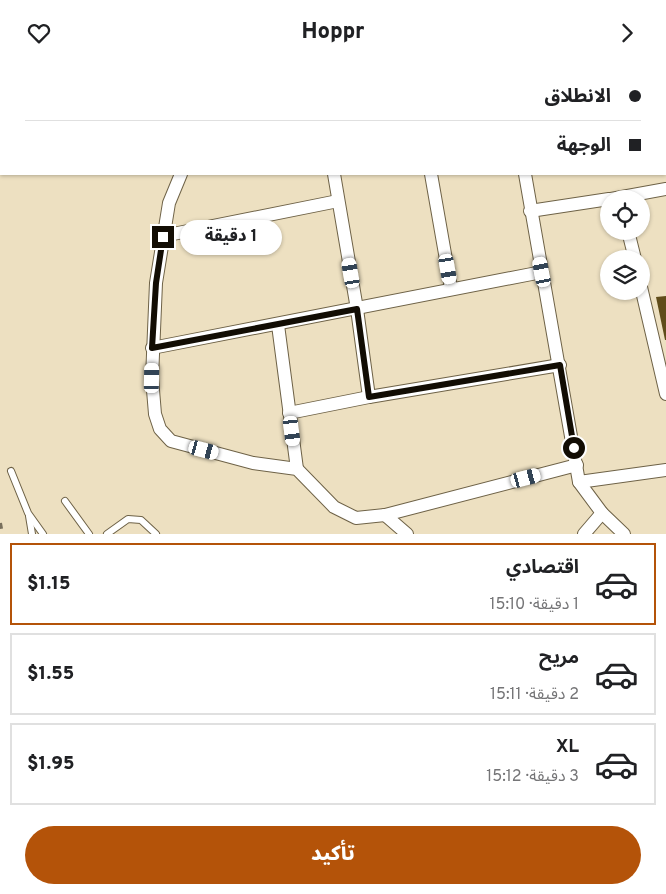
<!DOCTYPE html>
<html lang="ar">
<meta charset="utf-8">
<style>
:root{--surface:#fff;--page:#f2f2f2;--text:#202124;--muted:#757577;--line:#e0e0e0;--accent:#b45309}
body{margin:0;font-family:Overpass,"Noto Sans Arabic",sans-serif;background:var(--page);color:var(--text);direction:rtl;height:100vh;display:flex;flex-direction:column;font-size:19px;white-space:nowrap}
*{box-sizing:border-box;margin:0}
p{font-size:16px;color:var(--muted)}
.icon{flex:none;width:28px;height:28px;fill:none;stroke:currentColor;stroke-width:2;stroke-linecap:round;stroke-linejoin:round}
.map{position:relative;height:469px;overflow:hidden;direction:ltr}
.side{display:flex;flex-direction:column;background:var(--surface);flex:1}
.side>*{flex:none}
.hud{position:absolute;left:0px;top:0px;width:666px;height:110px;box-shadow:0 1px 4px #0004;direction:rtl;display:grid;align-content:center;height:110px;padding:0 25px;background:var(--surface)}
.controls{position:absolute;left:600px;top:125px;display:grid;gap:10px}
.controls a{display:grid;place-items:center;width:50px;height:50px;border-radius:50%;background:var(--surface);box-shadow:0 1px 4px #0004;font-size:25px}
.end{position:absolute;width:22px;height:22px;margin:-11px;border:6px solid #120d04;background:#fff;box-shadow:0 0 0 2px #fff}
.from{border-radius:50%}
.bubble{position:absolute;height:35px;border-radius:18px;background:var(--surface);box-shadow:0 1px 4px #0004;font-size:16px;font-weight:800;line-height:35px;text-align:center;direction:rtl}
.car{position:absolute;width:15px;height:30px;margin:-15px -8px;border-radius:6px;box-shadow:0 0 4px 1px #0007;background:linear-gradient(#fff 24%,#345 0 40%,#fff 0 76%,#345 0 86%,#fff 0)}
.hud b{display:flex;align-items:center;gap:18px;height:48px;font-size:19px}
.hud b+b{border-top:1px solid var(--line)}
.hud i{width:12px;height:12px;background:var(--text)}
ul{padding:9px 0 0;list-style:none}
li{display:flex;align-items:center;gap:15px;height:82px;margin:0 10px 8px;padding:0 15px;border:2px solid var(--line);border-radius:0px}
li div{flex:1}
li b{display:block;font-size:19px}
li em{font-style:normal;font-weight:800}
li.active{border-color:var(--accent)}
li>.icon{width:45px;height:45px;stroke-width:1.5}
.cta{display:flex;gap:10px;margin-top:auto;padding:10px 25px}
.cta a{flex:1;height:58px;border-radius:30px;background:var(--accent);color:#fff;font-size:20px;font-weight:800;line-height:58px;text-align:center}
header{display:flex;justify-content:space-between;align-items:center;height:65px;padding:0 25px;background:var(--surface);font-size:22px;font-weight:800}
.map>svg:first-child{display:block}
.building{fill:#604c1a}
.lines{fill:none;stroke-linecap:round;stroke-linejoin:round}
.lane-casing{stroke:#6e6247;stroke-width:8}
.street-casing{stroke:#6e6247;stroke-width:14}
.secondary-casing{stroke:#6e6247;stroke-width:19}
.lane{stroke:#fff;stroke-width:6}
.street{stroke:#fff;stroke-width:12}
.secondary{stroke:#e9dec0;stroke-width:18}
.rail{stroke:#79705d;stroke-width:4;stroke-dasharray:6 6;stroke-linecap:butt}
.route{stroke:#120d04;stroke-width:6}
</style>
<header><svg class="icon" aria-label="forward" viewBox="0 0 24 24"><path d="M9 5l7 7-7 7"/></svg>Hoppr<svg class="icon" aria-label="heart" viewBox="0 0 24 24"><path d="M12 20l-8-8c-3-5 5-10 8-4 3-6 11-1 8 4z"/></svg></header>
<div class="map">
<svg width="666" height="469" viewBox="0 0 666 469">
<rect width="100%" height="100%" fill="#ede0c1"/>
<!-- building -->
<polygon class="building" points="666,231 666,275 665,275 656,232"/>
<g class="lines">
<!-- lane casing -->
<g class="lane-casing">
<g id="lane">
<polyline points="11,406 28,448 43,469"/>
<polyline points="65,436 89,469"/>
<polyline points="29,451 32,469"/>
<polyline points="107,469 128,454 141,455 156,469"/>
</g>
</g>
<!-- street casing -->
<g class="street-casing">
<g id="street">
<polyline points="94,0 94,1"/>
<polyline points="510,0 510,1"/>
<polyline points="0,55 1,55"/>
<polyline points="181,109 169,138 156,218 152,313 155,349 160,364 171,376 253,398 297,404 334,442 356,453 385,450 577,400"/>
<polyline points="334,109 357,244 369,332"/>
<polyline points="431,109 451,223"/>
<polyline points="525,109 579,417 602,448 624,469"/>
<polyline points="611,134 666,124"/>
<polyline points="530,146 609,134"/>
<polyline points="628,166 635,194"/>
<polyline points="163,171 338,136"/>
<polyline points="641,222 666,329"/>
<polyline points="278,260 297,404"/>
<polyline points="152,283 542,207"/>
<polyline points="289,348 369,332 560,300"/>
<polyline points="579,417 666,405"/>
<polyline points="385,450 407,469"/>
<polyline points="584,469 602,448"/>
</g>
</g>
<!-- secondary casing -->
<g class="secondary-casing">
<g id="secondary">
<polyline points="205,1 205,0"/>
<polyline points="243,1 244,0"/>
<polyline points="291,1 298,0"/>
<polyline points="467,1 474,0"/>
</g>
</g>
<!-- lane -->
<use href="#lane" class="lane"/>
<!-- street -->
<use href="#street" class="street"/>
<!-- secondary -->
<use href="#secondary" class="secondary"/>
<!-- rail -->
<polyline class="rail" points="0,458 2,469"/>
</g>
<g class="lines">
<!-- route -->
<polyline class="route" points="163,172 156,218 152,283 357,244 369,332 560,300 574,383"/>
</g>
</svg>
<div class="controls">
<a><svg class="icon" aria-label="locate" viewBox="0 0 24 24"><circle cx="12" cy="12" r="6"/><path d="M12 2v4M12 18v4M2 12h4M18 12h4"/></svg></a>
<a><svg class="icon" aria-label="layers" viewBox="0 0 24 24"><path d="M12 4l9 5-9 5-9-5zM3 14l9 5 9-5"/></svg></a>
</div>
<i class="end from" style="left:574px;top:383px"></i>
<i class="end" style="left:163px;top:172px"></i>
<div class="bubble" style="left:180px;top:155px;width:102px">1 دقيقة</div>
<i class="car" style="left:448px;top:204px;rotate:170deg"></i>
<i class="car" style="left:542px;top:207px;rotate:349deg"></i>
<i class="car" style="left:351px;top:208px;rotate:350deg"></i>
<i class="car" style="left:152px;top:313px;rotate:1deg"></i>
<i class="car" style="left:292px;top:366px;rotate:173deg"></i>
<i class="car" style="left:204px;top:385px;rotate:105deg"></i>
<i class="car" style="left:526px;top:413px;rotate:75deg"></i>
<div class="hud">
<b><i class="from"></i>الانطلاق</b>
<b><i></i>الوجهة</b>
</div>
</div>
<section class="side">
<ul>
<li class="active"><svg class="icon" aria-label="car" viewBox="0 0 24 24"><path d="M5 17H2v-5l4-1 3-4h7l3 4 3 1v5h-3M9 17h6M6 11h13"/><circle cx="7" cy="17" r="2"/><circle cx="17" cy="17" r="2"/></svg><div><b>اقتصادي</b><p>1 دقيقة · 15:10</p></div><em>$1.15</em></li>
<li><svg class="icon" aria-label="car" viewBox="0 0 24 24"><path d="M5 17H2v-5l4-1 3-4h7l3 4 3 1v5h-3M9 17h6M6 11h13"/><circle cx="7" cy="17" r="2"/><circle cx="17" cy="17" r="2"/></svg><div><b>مريح</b><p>2 دقيقة · 15:11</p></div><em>$1.55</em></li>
<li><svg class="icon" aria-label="car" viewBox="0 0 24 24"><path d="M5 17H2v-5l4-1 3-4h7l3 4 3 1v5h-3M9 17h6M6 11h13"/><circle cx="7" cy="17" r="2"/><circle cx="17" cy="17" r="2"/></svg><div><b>XL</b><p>3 دقيقة · 15:12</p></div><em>$1.95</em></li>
</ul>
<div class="cta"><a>تأكيد</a></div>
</section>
